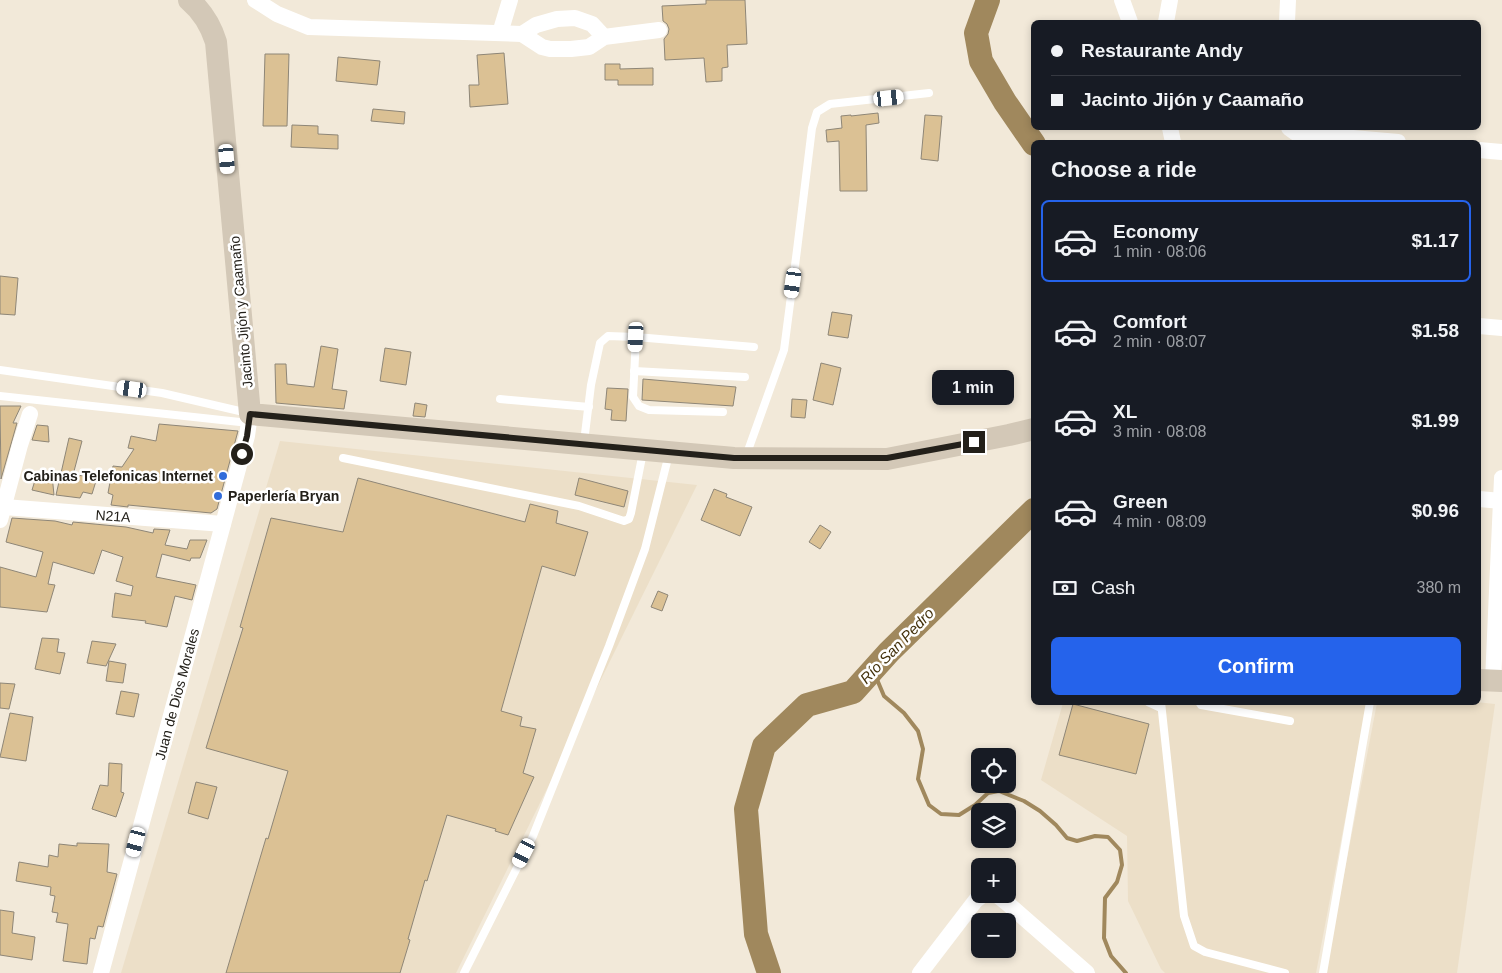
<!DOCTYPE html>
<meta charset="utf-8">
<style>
:root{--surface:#171b24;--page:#20242c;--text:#f1f3f6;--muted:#9ea1a6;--line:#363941;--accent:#2563eb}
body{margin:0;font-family:Arial,sans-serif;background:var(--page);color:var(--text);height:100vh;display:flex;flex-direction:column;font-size:19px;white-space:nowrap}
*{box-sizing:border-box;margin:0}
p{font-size:16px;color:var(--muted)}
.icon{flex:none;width:28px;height:28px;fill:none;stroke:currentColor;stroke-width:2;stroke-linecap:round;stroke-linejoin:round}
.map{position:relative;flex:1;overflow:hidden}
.drawer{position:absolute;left:1031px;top:140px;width:450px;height:565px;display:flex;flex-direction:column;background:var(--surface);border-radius:8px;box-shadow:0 2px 8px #0003}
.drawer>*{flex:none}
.top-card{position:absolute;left:1031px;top:20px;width:450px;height:110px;border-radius:8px;box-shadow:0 2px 8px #0003;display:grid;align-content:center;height:110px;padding:0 20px;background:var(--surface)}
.buttons{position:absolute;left:971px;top:748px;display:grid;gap:10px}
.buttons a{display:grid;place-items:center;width:45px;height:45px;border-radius:8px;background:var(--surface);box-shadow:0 2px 8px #0003;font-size:25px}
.end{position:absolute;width:22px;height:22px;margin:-11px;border:6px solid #23201a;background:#fff;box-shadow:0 0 0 2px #fff}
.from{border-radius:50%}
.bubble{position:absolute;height:35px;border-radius:8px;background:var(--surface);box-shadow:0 2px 8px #0003;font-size:16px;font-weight:700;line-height:35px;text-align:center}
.car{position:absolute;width:15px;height:30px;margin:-15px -8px;border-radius:6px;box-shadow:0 0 4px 1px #0007;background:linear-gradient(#fff 24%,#345 0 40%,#fff 0 76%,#345 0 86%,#fff 0)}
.top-card b{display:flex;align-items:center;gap:18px;height:48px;font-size:19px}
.top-card b+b{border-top:1px solid var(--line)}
.top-card i{width:12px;height:12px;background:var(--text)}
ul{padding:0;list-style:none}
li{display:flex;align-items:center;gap:15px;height:82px;margin:0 10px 8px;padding:0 10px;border:2px solid transparent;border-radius:8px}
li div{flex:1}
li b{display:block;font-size:19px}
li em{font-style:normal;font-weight:700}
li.current{border-color:var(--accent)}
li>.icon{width:45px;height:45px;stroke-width:1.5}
h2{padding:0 20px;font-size:22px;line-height:60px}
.pay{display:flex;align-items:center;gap:12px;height:55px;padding:0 20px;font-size:19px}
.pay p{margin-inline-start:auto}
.action{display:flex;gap:10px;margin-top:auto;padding:10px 20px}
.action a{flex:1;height:58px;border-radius:8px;background:var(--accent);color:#fff;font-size:20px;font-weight:700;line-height:58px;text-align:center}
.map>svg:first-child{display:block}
.built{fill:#ecdfc8}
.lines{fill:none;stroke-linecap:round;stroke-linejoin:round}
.stream{stroke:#a0885d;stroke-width:4}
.river{stroke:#a0885d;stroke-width:24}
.building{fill:#dbc194;stroke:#8e8677}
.lane{stroke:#fff;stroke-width:8}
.street{stroke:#fff;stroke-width:16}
.secondary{stroke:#d3c8b7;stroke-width:22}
.route{stroke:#23201a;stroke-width:6}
.poi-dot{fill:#316cda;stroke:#fff;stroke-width:2}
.labels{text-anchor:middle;stroke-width:5;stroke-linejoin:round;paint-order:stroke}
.street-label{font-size:14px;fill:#23201a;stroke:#fff}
.poi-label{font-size:14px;font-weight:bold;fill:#23201a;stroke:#fff;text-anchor:end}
.water-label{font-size:15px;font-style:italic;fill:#43310c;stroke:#fff}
</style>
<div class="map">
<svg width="1502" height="973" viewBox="0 0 1502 973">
<rect width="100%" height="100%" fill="#f2e9d9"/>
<!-- built -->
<g class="built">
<polygon points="280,441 697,485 456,973 121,973"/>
<polygon points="1476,702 1495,704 1457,973 1325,973 1377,703"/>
<polygon points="1063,703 1367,703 1316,973 1165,973 1161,969 1128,901 1127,836 1041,780"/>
</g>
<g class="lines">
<!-- stream -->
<polyline class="stream" points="873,670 884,696 904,713 918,731 923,749 918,779 929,805 941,814 959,815 975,805 988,793 999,791 1024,801 1040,811 1056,825 1067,838 1077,841 1095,836 1108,837 1120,850 1122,865 1117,882 1105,898 1104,938 1111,956 1126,973"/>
<!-- river -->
<g class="river">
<polyline points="988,0 976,33 981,61 1005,102 1034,144"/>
<polyline points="769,973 756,934 746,809 764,746 807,705 853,692 889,652 1034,510"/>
</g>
</g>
<!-- building -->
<g class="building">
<polygon points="706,0 745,0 747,44 727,45 728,67 722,68 722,81 706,82 704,58 665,60 664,39 668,34 669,29 667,24 663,21 662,6 706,4"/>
<polygon points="504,53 508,104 470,107 469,85 479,85 477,55"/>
<polygon points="265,54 289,54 287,126 263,126"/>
<polygon points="338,57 380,61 377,85 336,81"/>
<polygon points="605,64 620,64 620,69 653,68 653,85 618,85 618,80 605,80"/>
<polygon points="373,109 405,112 404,124 371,121"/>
<polygon points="878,113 879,123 866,125 867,191 840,191 839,141 827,142 826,130 842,128 841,116 851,115 851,116"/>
<polygon points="925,115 942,116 938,161 921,159"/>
<polygon points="292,125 318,126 318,134 338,135 338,149 291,147"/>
<polygon points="0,276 18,278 15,315 0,314"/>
<polygon points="832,312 852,315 848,338 828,335"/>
<polygon points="321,346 338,349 332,389 347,391 344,409 276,403 275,364 286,364 287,384 314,387"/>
<polygon points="385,348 411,352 406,385 380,381"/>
<polygon points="821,363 841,368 833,405 813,400"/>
<polygon points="643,379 736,387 733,406 642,400"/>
<polygon points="607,388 628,389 626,421 611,420 612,410 605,409"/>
<polygon points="792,399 807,400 805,418 791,417"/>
<polygon points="415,403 427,405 425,417 413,416"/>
<polygon points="0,406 21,406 13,423 17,423 1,479"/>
<polygon points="159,424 238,431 217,509 211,513 128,505 128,507 111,505 113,495 108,493 113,466 122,467 134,449 128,448 131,436 156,441"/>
<polygon points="37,425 48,426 49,442 32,440"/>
<polygon points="69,438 82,441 73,475 87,476 96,481 92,494 83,492 80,498 56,495"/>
<polygon points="37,474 52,475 54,495 32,490"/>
<polygon points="358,478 525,522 530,504 558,511 556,523 588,532 575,576 542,566 501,711 522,717 520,726 536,729 523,773 534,777 508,835 495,831 496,829 447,815 427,881 425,880 408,939 410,940 400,973 226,973 266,838 268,839 288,771 206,748 243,628 240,627 271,518 343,532"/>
<polygon points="579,478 628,491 624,507 575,495"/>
<polygon points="714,489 727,494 726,497 752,507 740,536 701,520"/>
<polygon points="12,518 55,521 72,525 73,522 126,527 153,533 154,529 170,530 165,545 187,549 190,540 207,540 200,558 191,558 190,561 162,554 156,577 196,585 192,600 175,596 167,627 145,623 146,621 112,617 115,593 131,596 133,586 116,581 123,557 102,550 94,574 53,562 48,584 55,585 47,612 0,607 0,567 36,577 43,552 6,542"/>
<polygon points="820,525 831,532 820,549 809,542"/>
<polygon points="658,591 668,595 662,611 651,607"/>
<polygon points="42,638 59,639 57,652 65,653 60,674 35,669"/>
<polygon points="92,641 116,644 106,666 87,663"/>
<polygon points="109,661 126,664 123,683 106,681"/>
<polygon points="0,683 15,684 9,709 0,708"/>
<polygon points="121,691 139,694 134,717 116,714"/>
<polygon points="1073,704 1149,724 1136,774 1059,755"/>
<polygon points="10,713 33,717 26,761 0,757"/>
<polygon points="109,763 122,764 121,792 124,793 116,817 92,809 100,785 108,786"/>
<polygon points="196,782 217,787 208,819 188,813"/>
<polygon points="77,843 109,844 107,872 117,874 103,927 98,926 95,939 90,938 87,964 63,961 68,924 56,922 58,913 52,912 55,896 50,895 51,887 16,881 19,862 48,867 49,855 58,857 59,844 77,846"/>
<polygon points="0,910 14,912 12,933 35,937 32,960 0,955"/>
</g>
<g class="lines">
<!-- lane -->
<g class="lane">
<polyline points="636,337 633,397 639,406 649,410 723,412"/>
<polyline points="0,370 162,393 248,413"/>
<polyline points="634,371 745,377"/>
<polyline points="0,396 249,423"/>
<polyline points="500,399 589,407"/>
<polyline points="584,442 591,385 600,343 608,336 636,337 754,347"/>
<polyline points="746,456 784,350 797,250 812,128 817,112 830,104 929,93"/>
<polyline points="343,458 579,506 624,521 629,519 631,513 643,452"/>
<polyline points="1148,702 1161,708"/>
<polyline points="1161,702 1184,916 1194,946 1205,952 1285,973"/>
<polyline points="1199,702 1201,705 1290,721"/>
<polyline points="464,973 533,836 609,646 645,549 669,454"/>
<polyline points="1323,973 1370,702"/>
</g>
<!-- street -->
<g class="street">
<polyline points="255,0 277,14 309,27 522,34 542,47 550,49 571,49 589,47 604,37 659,30"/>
<polyline points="1122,0 1130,22"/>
<polyline points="1166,22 1170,0"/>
<polyline points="1287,22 1288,0"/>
<polyline points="500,33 510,0"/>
<polyline points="522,34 536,25 557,19 575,18 592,24 604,37"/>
<polyline points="1170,128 1173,142"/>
<polyline points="1289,128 1296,133 1398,142"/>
<polyline points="1479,150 1502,152"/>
<polyline points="1479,326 1502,328"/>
<polyline points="1479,499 1502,501"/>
<polyline points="4,507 223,524"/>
<polyline points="0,520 20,445 30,414"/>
<polyline points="1493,681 1502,478"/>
<polyline points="992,894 997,895 1007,903 1087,973"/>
<polyline points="101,973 247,436 250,414"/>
<polyline points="920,973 976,900 984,894"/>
</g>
<!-- secondary -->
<g class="secondary">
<path d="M189 0C202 11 211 26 216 42L250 414 734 458 887 459 1009 435 1034 429"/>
<polyline points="1479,680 1502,681"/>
</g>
</g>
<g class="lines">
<!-- route -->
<polyline class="route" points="242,454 247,436 250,414 734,458 887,458 974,442"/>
</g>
<!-- markers -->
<g class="poi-dot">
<circle cx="223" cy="476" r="5"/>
<circle cx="218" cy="496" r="5"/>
</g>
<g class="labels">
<!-- street labels -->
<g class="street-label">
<text transform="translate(241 312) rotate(-95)" y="5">Jacinto Jijón y Caamaño</text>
<text transform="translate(113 516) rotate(4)" y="5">N21A</text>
<text transform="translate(177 694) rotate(-75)" y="5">Juan de Dios Morales</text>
</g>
<!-- poi labels -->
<g class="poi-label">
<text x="213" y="481">Cabinas Telefonicas Internet</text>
<text x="228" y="501" text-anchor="start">Paperlería Bryan</text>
</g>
<!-- water labels -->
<g class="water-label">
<text transform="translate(897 646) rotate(-46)" y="5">Río San Pedro</text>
</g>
</g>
</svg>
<div class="buttons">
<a><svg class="icon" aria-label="locate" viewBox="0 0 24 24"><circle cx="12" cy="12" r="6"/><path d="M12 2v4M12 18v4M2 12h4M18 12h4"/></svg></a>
<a><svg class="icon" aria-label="layers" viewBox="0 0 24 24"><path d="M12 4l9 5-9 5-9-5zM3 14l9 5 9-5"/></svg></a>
<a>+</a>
<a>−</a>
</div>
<i class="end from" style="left:242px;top:454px"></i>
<i class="end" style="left:974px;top:442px"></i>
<div class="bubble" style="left:932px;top:370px;width:82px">1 min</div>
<i class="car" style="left:889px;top:98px;rotate:84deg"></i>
<i class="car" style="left:227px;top:159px;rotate:175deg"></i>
<i class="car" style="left:793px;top:283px;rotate:188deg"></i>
<i class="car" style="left:636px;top:337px;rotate:183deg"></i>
<i class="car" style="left:132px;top:389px;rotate:278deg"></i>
<i class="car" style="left:136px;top:842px;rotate:195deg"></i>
<i class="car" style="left:524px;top:853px;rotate:207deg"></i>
<div class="top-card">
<b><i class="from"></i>Restaurante Andy</b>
<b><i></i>Jacinto Jijón y Caamaño</b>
</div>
<section class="drawer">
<h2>Choose a ride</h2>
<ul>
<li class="current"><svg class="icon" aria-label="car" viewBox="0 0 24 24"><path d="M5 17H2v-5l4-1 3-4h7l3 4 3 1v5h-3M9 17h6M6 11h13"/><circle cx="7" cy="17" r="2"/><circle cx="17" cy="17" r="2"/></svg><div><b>Economy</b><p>1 min · 08:06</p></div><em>$1.17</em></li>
<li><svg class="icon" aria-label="car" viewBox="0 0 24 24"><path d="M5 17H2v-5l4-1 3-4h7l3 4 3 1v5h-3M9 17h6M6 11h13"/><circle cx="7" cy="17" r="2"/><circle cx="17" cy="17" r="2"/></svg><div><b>Comfort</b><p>2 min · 08:07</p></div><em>$1.58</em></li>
<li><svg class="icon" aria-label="car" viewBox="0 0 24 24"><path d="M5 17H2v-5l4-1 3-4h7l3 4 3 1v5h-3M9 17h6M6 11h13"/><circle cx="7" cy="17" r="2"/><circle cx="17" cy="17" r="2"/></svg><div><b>XL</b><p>3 min · 08:08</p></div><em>$1.99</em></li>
<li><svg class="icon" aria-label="car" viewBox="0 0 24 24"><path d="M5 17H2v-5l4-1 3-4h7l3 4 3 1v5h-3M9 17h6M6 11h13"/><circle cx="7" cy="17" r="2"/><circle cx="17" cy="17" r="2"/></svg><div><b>Green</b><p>4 min · 08:09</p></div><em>$0.96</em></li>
</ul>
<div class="pay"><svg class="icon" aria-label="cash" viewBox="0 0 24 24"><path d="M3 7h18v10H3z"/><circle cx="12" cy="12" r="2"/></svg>Cash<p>380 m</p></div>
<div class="action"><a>Confirm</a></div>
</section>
</div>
